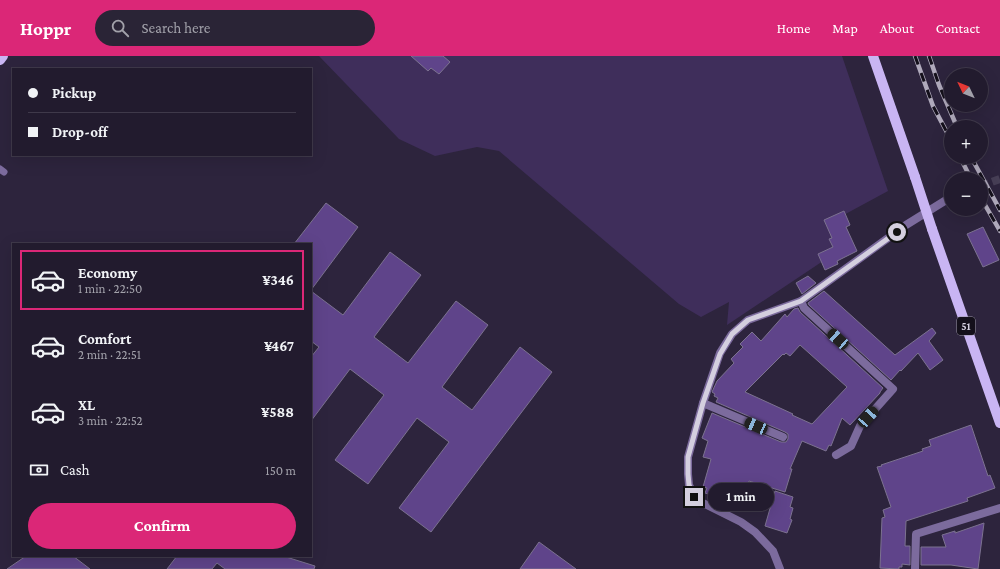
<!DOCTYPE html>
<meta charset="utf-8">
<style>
:root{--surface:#221b2e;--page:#2a2436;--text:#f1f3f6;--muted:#a2a1aa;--line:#3f394a;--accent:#db2777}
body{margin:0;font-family:"Crimson Pro",serif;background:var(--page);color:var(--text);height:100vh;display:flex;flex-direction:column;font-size:15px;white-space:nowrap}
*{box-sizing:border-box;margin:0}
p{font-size:13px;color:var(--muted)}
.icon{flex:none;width:22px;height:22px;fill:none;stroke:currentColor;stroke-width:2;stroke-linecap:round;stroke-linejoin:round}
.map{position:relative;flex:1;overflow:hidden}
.drawer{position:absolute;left:12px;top:187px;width:300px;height:314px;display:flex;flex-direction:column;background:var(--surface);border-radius:0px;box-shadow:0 4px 16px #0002,0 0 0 1px var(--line)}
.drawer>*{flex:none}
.top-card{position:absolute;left:12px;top:12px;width:300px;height:88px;border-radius:0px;box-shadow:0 4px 16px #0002,0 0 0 1px var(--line);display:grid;align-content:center;height:88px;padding:0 16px;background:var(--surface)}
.needle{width:26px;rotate:313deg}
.buttons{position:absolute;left:944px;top:12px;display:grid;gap:8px}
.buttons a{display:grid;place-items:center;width:44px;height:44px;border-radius:50%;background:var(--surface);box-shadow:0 4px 16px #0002,0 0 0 1px var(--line);font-size:20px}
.end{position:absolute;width:18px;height:18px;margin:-9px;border:5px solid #d4cfdf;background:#111;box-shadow:0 0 0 2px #111}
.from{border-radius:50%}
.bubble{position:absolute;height:28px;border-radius:14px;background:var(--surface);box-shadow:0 4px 16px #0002,0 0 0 1px var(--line);font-size:13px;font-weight:700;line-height:28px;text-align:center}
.car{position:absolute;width:12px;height:24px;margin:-12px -6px;border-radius:5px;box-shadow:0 0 3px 1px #0007;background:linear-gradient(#222 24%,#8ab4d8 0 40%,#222 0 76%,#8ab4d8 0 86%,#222 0)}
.top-card b{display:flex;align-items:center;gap:14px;height:38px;font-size:15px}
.top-card b+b{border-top:1px solid var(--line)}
.top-card i{width:10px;height:10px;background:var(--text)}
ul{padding:7px 0 0;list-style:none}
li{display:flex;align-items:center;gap:12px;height:60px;margin:0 8px 6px;padding:0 8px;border:2px solid transparent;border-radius:0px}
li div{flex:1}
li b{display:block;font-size:15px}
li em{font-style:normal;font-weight:700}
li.on{border-color:var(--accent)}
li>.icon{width:36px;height:36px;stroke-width:1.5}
.pay{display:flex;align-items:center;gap:10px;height:44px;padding:0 16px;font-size:15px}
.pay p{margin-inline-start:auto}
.button{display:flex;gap:8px;margin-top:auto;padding:8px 16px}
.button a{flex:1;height:46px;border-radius:24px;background:var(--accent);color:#fff;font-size:16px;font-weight:700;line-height:46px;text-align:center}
header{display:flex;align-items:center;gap:24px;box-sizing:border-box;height:56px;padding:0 20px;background:var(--accent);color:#fff}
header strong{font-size:19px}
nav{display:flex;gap:22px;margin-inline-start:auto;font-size:14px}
.search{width:280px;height:36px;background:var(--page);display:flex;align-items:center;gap:10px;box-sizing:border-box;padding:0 14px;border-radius:22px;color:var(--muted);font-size:15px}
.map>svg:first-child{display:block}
.green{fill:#3f2e5b}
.building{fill:#5f448a;stroke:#7c7290;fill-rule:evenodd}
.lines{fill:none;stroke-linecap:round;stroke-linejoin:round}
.minor-tunnel{stroke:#463e55;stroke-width:8;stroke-dasharray:8 4;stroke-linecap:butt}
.service{stroke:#7c6b9d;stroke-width:7}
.minor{stroke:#7c6b9d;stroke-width:8}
.primary{stroke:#c9b5f3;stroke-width:10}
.rail-casing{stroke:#b0aabc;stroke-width:4.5}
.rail{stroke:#14101b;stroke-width:3;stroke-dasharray:9;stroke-linecap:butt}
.primary-bridge{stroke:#c9b5f3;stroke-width:10}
.route{stroke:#d4cfdf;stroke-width:5}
.labels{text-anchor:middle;stroke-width:4;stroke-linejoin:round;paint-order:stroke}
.shield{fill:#14101b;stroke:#9a96a4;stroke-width:1}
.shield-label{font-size:11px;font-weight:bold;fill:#d4cfdf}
</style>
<header>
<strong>Hoppr</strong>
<div class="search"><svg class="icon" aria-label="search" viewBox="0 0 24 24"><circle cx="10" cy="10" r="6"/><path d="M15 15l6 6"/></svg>Search here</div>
<nav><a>Home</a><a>Map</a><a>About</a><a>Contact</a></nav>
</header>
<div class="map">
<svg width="1000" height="513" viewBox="0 0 1000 513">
<rect width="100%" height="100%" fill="#2d243d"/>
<!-- green -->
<polygon class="green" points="319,0 842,0 888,135 827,168 838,195 727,269 729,246 701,261 679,248 499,95 477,91 435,100 399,83"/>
<!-- building -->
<g class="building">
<polygon points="411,0 443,0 450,6 439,18 431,12 428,15"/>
<polygon points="326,147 358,171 311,234 311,188 294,188"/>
<polygon points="844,155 850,169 846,171 857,195 837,205 838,208 825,214 818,198 833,191 829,183 832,182 824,164"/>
<polygon points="983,171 999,204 983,211 967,178"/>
<polygon points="390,196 421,219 374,281 408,307 456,245 488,269 442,331 472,354 520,291 552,316 431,476 399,452 449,386 417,362 368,428 335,404 384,339 350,313 311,365 311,301 319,291 311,285 311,235 343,259"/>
<polygon points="808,220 816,227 802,238 796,227"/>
<polygon points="824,235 895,299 932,272 936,277 929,285 943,304 930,314 918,297 901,315 900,314 891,324 809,249 808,247"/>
<path d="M798 252 800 256 883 332 880 336V337L850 369 842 362 831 390 829 389 826 395 802 385 790 413H792L785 436 749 425 741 447H740L738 452 720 447 722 442 705 437 707 432 703 431 711 403 703 401 708 385 702 382 712 357 781 386H786L788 383V378L785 376 716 346 718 342 714 340 715 338 712 336 717 325 734 307 731 303 743 291 740 288 752 276 761 285 785 258 787 261 794 253ZM800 289 847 331 812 368 792 359 793 358 745 336 783 298 784 299 786 297 790 300Z"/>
<polygon points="971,369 988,420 990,419 995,432 967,442 968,445 906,465 905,490 910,490 910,509 902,508 902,511 899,511 899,513 880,512 882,462 885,461 883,454 891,451 877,411 882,410 881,409 923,395 922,393 931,390 929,384"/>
<polygon points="775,435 793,441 790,451 793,452 790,463 792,464 787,477 765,470"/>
<polygon points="984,467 978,513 951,509 921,509 921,491 946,491 942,479 955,475 955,477"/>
<polygon points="539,486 576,513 520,513"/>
<polygon points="26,500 73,500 90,513 7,513"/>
<polygon points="177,500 283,500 315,510 314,513 225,513 217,507 212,513 167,513"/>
</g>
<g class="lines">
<!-- minor-tunnel -->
<polyline class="minor-tunnel" points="981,130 1000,123"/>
<!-- service -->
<polyline class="service" points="0,113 4,116"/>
<!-- minor -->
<g class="minor">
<polyline points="801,245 804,252 893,333 860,370 851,390 836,399"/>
<polyline points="703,347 783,381"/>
<polyline points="780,513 773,495 755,476 741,466 701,446 695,441 689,429 688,418 688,401 703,347 720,297 732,278 748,264 801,245 906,169 951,141"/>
<polyline points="915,513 916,478 1000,452"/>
</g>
<!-- primary -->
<g class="primary">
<polyline points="873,0 915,121"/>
<polyline points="0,4 3,0"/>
<polyline points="932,173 1000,367"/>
</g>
<!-- rail casing -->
<g class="rail-casing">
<g id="rail">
<polyline points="915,0 933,50 951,84"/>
<polyline points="929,0 939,29 957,71"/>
<polyline points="960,101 971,123"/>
<polyline points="971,101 1000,154"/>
<polyline points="981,142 1000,175"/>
</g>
</g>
<!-- rail -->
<use href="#rail" class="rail"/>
<!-- primary-bridge -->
<polyline class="primary-bridge" points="915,121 932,173"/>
</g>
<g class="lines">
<!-- route -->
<polyline class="route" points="694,441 689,429 688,418 688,401 703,347 720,298 732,278 748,264 801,245 897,176"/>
</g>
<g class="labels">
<!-- shield labels -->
<rect class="shield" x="957" y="261" width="18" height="18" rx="3"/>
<g class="shield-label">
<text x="966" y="274">51</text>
</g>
</g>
</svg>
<div class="buttons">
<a><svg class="needle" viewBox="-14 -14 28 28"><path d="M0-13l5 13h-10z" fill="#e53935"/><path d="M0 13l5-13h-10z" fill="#a2a1aa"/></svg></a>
<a>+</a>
<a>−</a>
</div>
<i class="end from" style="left:897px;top:176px"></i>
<i class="end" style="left:694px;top:441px"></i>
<div class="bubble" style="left:708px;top:427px;width:66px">1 min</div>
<i class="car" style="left:838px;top:283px;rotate:312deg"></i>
<i class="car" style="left:868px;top:361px;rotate:42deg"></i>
<i class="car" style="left:756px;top:370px;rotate:293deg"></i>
<div class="top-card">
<b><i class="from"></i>Pickup</b>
<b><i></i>Drop-off</b>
</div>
<section class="drawer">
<ul>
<li class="on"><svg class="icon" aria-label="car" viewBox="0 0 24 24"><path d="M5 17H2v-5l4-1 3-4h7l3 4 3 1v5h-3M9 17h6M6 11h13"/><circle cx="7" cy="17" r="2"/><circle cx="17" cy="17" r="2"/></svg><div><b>Economy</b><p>1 min · 22:50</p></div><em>¥346</em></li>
<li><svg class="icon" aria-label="car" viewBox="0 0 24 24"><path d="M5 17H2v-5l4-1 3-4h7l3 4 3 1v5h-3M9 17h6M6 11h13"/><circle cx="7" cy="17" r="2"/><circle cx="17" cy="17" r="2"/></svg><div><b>Comfort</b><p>2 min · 22:51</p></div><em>¥467</em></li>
<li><svg class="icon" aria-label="car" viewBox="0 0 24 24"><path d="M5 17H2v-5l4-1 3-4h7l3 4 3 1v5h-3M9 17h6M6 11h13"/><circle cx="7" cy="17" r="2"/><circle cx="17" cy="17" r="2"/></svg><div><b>XL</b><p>3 min · 22:52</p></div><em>¥588</em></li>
</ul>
<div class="pay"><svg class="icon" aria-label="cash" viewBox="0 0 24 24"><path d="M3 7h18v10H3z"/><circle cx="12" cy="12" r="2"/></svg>Cash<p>150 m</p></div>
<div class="button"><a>Confirm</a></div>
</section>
</div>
